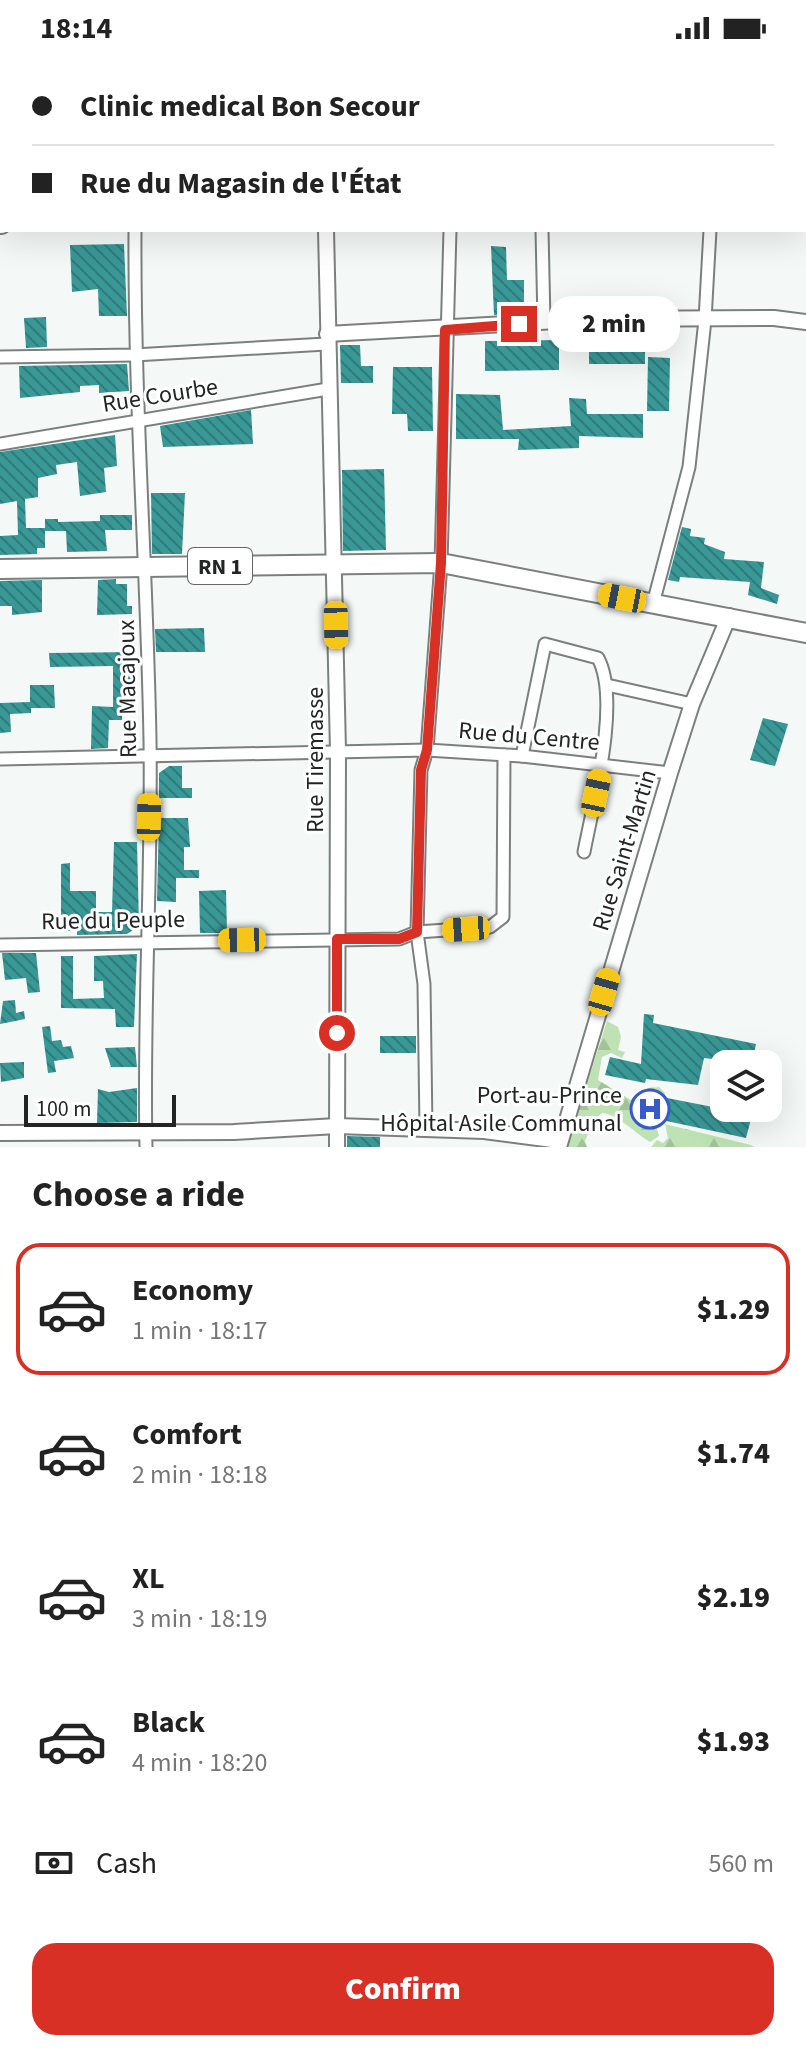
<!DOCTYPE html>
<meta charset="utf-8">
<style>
:root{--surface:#fff;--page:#f6f6f6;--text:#222;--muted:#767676;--line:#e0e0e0;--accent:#d93025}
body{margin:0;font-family:"Source Sans 3",sans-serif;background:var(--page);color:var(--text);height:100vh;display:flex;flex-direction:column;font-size:30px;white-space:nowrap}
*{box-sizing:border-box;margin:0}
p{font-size:26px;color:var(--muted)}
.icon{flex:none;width:44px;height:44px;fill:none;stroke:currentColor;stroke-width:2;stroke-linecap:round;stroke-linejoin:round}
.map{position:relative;height:1091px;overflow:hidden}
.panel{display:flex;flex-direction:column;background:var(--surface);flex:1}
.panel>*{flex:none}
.guide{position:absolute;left:0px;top:0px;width:806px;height:176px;box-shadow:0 8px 32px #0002;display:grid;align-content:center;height:176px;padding:0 32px;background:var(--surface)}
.tools{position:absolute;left:710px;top:994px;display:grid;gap:16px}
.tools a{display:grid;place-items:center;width:72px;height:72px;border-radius:16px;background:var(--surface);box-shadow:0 8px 32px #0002;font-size:40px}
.scale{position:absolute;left:24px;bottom:20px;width:152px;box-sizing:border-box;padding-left:8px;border:4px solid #232525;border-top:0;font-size:22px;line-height:28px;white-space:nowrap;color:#232525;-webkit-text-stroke:6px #fff;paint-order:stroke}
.end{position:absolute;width:36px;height:36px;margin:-18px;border:10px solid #d93025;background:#fff;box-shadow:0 0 0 4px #fff}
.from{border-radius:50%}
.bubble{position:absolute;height:56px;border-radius:24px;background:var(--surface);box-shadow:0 8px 32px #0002;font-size:26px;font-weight:800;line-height:56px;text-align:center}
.car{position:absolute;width:24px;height:48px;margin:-24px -12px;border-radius:10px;box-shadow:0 0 6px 2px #0007;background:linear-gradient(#f5c518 24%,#345 0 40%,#f5c518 0 76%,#345 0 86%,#f5c518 0)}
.guide b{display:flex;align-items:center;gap:28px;height:76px;font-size:30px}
.guide b+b{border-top:2px solid var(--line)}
.guide i{width:20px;height:20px;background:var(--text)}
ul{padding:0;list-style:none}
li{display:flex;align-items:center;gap:24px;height:132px;margin:0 16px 12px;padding:0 16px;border:4px solid transparent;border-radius:24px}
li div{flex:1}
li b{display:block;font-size:30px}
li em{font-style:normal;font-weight:800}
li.on{border-color:var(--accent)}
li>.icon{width:72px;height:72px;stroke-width:1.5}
h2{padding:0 32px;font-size:36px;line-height:96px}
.pay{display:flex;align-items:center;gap:20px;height:88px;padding:0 32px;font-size:30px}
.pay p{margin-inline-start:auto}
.button{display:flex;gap:16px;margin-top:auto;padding:16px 32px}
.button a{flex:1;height:92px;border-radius:24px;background:var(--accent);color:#fff;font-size:32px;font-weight:800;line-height:92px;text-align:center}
.status{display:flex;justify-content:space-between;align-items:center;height:56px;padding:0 40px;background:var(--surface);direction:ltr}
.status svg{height:22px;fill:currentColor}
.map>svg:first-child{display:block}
.forest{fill:url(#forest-firs)}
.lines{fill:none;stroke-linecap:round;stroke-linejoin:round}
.stream{stroke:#56adbe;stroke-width:3}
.building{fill:url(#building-back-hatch)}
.minor-casing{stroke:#7b807e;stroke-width:15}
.tertiary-casing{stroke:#7b807e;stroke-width:18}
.secondary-casing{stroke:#7b807e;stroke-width:20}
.primary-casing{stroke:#7b807e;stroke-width:22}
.minor{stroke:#fff;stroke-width:11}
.tertiary{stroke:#fff;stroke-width:14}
.secondary{stroke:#fff;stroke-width:16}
.primary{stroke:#fff;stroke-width:18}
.route{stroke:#d93025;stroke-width:10}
.labels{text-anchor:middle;stroke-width:6;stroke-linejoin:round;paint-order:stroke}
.shield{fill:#fff;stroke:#656666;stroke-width:2}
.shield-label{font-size:22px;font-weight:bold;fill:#232525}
.street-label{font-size:24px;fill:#232525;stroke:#fff}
.poi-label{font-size:24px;fill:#232525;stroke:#fff;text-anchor:end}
</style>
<div class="status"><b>18:14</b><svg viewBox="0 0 49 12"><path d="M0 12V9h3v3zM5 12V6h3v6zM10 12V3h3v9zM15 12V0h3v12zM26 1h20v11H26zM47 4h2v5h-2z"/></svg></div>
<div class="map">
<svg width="806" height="1091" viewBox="0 0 806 1091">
<defs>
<pattern id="forest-firs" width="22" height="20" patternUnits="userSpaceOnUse" patternTransform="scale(2)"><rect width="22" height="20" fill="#bee2b4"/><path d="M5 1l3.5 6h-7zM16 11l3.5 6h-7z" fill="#a3c29b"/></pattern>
<pattern id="building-back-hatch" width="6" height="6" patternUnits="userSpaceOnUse" patternTransform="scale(2)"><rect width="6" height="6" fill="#399796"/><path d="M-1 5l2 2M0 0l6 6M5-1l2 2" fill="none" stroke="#307b7a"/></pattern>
</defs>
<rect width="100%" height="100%" fill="#f4f9f7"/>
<!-- forest -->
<g class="forest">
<path d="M607 965 618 971 621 981 618 994 625 996 622 1002 611 997 602 1001 598 1024 631 1044 648 1032 659 1031 665 1037 655 1065 659 1080 650 1086C636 1078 618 1058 602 1057L594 1064 585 1085 587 1091H567Z"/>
<polygon points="665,1068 751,1089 754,1091 651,1091 657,1084 663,1087 668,1082"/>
</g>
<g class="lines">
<!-- stream -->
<polyline class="stream" points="695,2 697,0"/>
</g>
<!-- building -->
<g class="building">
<polygon points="124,188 127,260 99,260 98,233 72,236 70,189"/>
<polygon points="491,190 506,191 507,224 524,224 524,257 494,259"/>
<polygon points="46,261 47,291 26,292 24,262"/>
<polygon points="589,281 598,281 598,291 632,291 632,281 645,281 645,308 589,308"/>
<polygon points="559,284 559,314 485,315 485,285"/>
<polygon points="340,289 360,289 361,310 373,310 373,327 341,327"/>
<polygon points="648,301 670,302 669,355 647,355"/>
<polygon points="127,308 129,335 99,337 99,329 80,330 80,336 20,342 19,310"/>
<polygon points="393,311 432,311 433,375 408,375 407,358 392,358"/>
<polygon points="456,338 500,339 503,374 571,370 569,342 586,343 587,358 643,358 643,382 579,380 579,392 518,394 519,383 456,383"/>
<polygon points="251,354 253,388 163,391 160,370"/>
<polygon points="115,379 117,410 104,412 106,436 80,440 77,406 56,409 57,418 38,422 38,441 25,443 26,472 45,472 45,492 37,492 37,498 0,499 0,480 18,479 17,445 0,448 0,396"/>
<polygon points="384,413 386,494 343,495 342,414"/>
<polygon points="151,437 185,437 182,498 152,498"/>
<polygon points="100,459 132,459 132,474 105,474 107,495 67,496 66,475 45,475 45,463 58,463 58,466 100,465"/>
<polygon points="682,471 691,473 690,480 705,482 704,488 725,496 724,503 764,506 761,532 779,539 777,548 748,539 750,526 680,521 679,526 668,524"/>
<polygon points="116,523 116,528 127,528 127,550 132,550 132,558 97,559 98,524"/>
<polygon points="42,524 42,556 12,559 12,550 0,550 0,525"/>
<polygon points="204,572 205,596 156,596 155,573"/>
<polygon points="135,596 136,637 122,637 122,664 109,664 108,692 91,693 92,650 113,651 113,610 50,611 49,597"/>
<polygon points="30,629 54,629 55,652 31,652 31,657 10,658 11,676 0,677 0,647 30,646"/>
<polygon points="763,662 788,668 775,710 750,704"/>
<polygon points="169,710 182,710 182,732 192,732 192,742 159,742 159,717"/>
<polygon points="159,762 188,762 190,791 184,791 184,814 199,814 199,822 176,822 176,846 157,845"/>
<polygon points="114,786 137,786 139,870 127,878 77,879 77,875 61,875 61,808 70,807 70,835 96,835 96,856 112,856"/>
<polygon points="226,834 227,877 200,877 199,835"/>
<polygon points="2,897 36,897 40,936 28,937 26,922 5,924"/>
<polygon points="137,898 134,971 116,971 115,953 61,952 61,900 73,900 73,943 104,942 103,925 94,925 94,900"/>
<polygon points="15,944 16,957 24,955 25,963 0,968 3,945"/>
<polygon points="644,958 654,959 653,967 756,988 752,1008 704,1002 698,1029 646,1023 645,1027 605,1019 610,1001 641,1008"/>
<polygon points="50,970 52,985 61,984 63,991 71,990 74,1002 54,1005 56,1016 48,1017 42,971"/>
<rect x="380" y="980" width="36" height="17"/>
<polygon points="135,991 137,1011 111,1011 105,992"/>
<polygon points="24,1006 24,1022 1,1026 0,1007"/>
<polygon points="137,1032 137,1066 97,1067 98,1033 109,1036"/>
<polygon points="667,1042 728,1054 754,1052 746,1082 662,1064"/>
<polygon points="347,1080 380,1081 380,1091 347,1091"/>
</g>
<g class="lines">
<!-- minor casing -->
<g class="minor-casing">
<g id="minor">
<polyline points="130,0 131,2"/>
<polyline points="478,2 479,0"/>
<path d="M135 174C134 344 147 514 150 684 152 820 143 955 146 1091"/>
<polyline points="542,174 544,266"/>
<polyline points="0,301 134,299 326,288"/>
<polyline points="0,388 328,333"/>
<polyline points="653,548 689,411 705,264 710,174"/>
<polyline points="607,629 692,648"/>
<path d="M522 700 545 588 598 602C621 645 593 748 584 796"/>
<polyline points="0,703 427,694 522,700 670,717"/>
<polyline points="0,889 399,883 417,876 490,871 503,861 504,699"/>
<polyline points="426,1072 424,928 417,876 421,714 427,694 441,507 450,174"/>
</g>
</g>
<!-- tertiary casing -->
<g class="tertiary-casing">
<g id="tertiary">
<polyline points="333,2 333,0"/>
<polyline points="804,165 806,165"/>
<polyline points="0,170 2,170"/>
<polyline points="326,174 338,695 337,1091"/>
<polyline points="327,278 594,263 774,262 806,266"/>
<polyline points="0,1077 234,1076 337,1070 484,1075 560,1085"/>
<polyline points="559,1091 670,717 692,648 729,560"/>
</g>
</g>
<!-- secondary casing -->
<g class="secondary-casing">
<g id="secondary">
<polyline points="522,0 527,2"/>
<polyline points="804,30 806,30"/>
</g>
</g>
<!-- primary casing -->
<g class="primary-casing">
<polyline id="primary" points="0,513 441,507 806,577"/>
</g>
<!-- minor -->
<use href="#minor" class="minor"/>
<!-- tertiary -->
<use href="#tertiary" class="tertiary"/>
<!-- secondary -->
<use href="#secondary" class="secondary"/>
<!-- primary -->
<use href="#primary" class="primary"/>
</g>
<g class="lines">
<!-- route -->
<polyline class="route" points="337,977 337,883 399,883 417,876 421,714 427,694 441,507 445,274 519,268"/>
</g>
<!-- icons -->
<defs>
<g id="hospital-ring" transform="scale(2)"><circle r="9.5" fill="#fff" stroke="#3759ca" stroke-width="1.5"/><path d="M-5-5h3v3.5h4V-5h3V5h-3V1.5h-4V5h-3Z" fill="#3759ca"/></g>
</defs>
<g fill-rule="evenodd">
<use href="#hospital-ring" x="650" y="1053"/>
</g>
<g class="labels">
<!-- shield labels -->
<rect class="shield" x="188" y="492" width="64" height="36" rx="6"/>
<g class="shield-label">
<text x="220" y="518">RN 1</text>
</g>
<!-- street labels -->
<g class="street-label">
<text transform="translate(160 339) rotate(-9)" y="8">Rue Courbe</text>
<text transform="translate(127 633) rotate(-91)" y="8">Rue Macajoux</text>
<text transform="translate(529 680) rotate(5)" y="8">Rue du Centre</text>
<text transform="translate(315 704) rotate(-90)" y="8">Rue Tiremasse</text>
<text transform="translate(624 794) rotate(-73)" y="8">Rue Saint-Martin</text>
<text transform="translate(113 864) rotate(-1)" y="8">Rue du Peuple</text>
</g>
<!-- poi labels -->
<g class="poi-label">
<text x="622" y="1047">Port-au-Prince<tspan x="622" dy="28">Hôpital Asile Communal</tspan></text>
</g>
</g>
</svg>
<div class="tools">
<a><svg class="icon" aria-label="layers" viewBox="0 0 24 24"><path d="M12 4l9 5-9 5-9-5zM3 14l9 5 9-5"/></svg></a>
</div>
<div class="scale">100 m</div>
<i class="end from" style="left:337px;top:977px"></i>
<i class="end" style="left:519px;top:268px"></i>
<div class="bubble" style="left:548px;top:240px;width:132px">2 min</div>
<i class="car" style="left:622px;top:542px;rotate:281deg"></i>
<i class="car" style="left:336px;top:569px;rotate:179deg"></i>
<i class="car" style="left:596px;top:737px;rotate:12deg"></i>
<i class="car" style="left:149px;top:761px;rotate:1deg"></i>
<i class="car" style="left:466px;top:873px;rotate:266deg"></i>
<i class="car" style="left:242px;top:884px;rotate:269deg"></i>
<i class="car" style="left:604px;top:936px;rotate:16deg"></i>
<div class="guide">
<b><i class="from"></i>Clinic medical Bon Secour</b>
<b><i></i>Rue du Magasin de l'État</b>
</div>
</div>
<section class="panel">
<h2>Choose a ride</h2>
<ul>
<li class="on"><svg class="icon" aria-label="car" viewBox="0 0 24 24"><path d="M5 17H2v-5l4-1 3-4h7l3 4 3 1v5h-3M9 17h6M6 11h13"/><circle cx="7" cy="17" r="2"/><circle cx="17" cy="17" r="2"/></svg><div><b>Economy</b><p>1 min · 18:17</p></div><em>$1.29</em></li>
<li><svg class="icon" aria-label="car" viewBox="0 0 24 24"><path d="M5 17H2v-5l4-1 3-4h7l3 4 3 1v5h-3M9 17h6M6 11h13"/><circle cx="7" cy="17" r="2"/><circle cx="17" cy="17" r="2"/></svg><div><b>Comfort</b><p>2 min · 18:18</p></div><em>$1.74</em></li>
<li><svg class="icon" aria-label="car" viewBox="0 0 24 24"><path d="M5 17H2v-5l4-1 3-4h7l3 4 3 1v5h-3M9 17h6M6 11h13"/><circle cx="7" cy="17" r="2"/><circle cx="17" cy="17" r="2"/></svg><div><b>XL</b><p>3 min · 18:19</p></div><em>$2.19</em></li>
<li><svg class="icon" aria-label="car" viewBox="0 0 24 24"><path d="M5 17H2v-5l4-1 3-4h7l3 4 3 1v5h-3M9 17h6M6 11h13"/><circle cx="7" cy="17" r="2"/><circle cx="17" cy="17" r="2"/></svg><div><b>Black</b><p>4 min · 18:20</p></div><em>$1.93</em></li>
</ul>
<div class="pay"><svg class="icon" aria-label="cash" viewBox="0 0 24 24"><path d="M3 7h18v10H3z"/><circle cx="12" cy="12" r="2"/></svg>Cash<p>560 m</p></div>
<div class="button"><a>Confirm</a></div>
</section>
